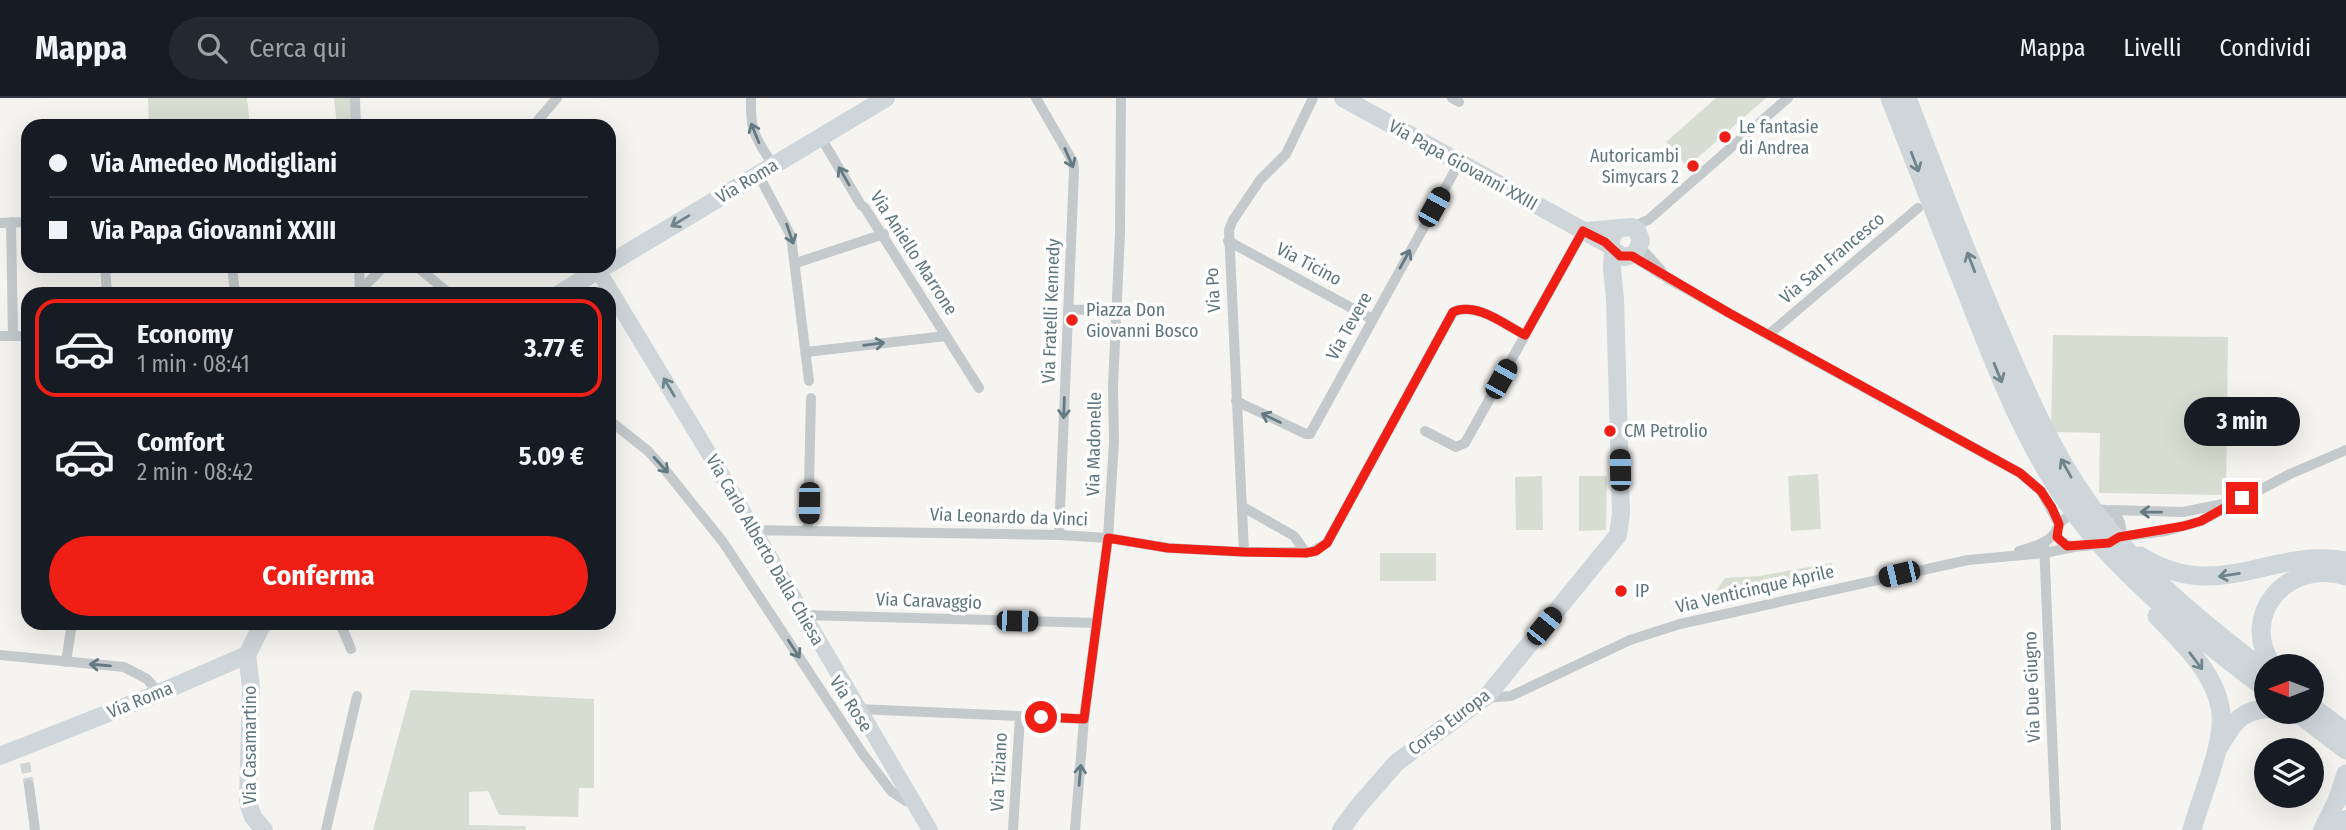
<!DOCTYPE html>
<html lang="it">
<meta charset="utf-8">
<style>
:root{--surface:#171b24;--page:#242831;--text:#f1f3f6;--muted:#9ea1a6;--line:#363941;--accent:#f01f16}
body{margin:0;font-family:"Fira Sans Condensed",sans-serif;background:var(--page);color:var(--text);height:100vh;display:flex;flex-direction:column;font-size:26px;white-space:nowrap}
*{box-sizing:border-box;margin:0}
p{font-size:23px;color:var(--muted)}
.icon{flex:none;width:38px;height:38px;fill:none;stroke:currentColor;stroke-width:2;stroke-linecap:round;stroke-linejoin:round}
.map{position:relative;flex:1;overflow:hidden}
.details{position:absolute;left:21px;top:189px;width:595px;height:343px;display:flex;flex-direction:column;background:var(--surface);border-radius:21px;box-shadow:0 7px 28px #0002}
.details>*{flex:none}
.top-card{position:absolute;left:21px;top:21px;width:595px;height:154px;border-radius:21px;box-shadow:0 7px 28px #0002;display:grid;align-content:center;height:154px;padding:0 28px;background:var(--surface)}
.needle{width:46px;rotate:270deg}
.fabs{position:absolute;left:2254px;top:556px;display:grid;gap:14px}
.fabs a{display:grid;place-items:center;width:70px;height:70px;border-radius:50%;background:var(--surface);box-shadow:0 7px 28px #0002;font-size:35px}
.end{position:absolute;width:32px;height:32px;margin:-16px;border:9px solid #f01f16;background:#fff;box-shadow:0 0 0 4px #fff}
.from{border-radius:50%}
.bubble{position:absolute;height:49px;border-radius:24px;background:var(--surface);box-shadow:0 7px 28px #0002;font-size:23px;font-weight:700;line-height:49px;text-align:center}
.car{position:absolute;width:21px;height:42px;margin:-21px -10px;border-radius:9px;box-shadow:0 0 5px 2px #0007;background:linear-gradient(#222 24%,#8ab4d8 0 40%,#222 0 76%,#8ab4d8 0 86%,#222 0)}
.top-card b{display:flex;align-items:center;gap:24px;height:66px;font-size:26px}
.top-card b+b{border-top:2px solid var(--line)}
.top-card i{width:18px;height:18px;background:var(--text)}
ul{padding:12px 0 0;list-style:none}
li{display:flex;align-items:center;gap:21px;height:98px;margin:0 14px 10px;padding:0 14px;border:4px solid transparent;border-radius:21px}
li div{flex:1}
li b{display:block;font-size:26px}
li em{font-style:normal;font-weight:700}
li.active{border-color:var(--accent)}
li>.icon{width:63px;height:63px;stroke-width:1.5}
.action{display:flex;gap:14px;margin-top:auto;padding:14px 28px}
.action a{flex:1;height:80px;border-radius:42px;background:var(--accent);color:#fff;font-size:28px;font-weight:700;line-height:80px;text-align:center}
header{display:flex;align-items:center;gap:42px;box-sizing:border-box;height:98px;padding:0 35px;background:var(--surface);border-bottom:2px solid var(--line)}
header strong{font-size:33px}
nav{display:flex;gap:38px;margin-inline-start:auto;font-size:24px}
.search{width:490px;height:63px;background:var(--page);display:flex;align-items:center;gap:18px;box-sizing:border-box;padding:0 24px;border-radius:38px;color:var(--muted);font-size:26px}
.map>svg:first-child{display:block}
.green{fill:#d8ddd1}
.lines{fill:none;stroke-linecap:round;stroke-linejoin:round}
.street-tunnel{stroke:#cfd4d4;stroke-width:10;stroke-dasharray:10 5;stroke-linecap:butt}
.street{stroke:#c4c9cb;stroke-width:10}
.secondary{stroke:#cfd6d9;stroke-width:16}
.primary{stroke:#cfd6d9;stroke-width:18}
.highway{stroke:#cfd6d9;stroke-width:19}
.oneway{stroke:#637a82}
.oneway2{stroke:#6f848c}
.route{stroke:#f01f16;stroke-width:9}
.poi-dot{fill:#f01f16;stroke:#fff;stroke-width:2.5}
.labels{text-anchor:middle;stroke-width:7;stroke-linejoin:round;paint-order:stroke}
.poi-label{font-size:18px;fill:#5e767e;stroke:#fff;text-anchor:start}
.street-label{font-size:18px;fill:#5e767e;stroke:#fff}
</style>
<header>
<strong>Mappa</strong>
<div class="search"><svg class="icon" aria-label="search" viewBox="0 0 24 24"><circle cx="10" cy="10" r="6"/><path d="M15 15l6 6"/></svg>Cerca qui</div>
<nav><a>Mappa</a><a>Livelli</a><a>Condividi</a></nav>
</header>
<div class="map">
<svg width="2346" height="732" viewBox="0 0 2346 732">
<rect width="100%" height="100%" fill="#f5f4f1"/>
<!-- green -->
<g class="green">
<polygon points="148,0 247,0 250,28 149,28"/>
<polygon points="334,0 351,0 353,28 337,28"/>
<polygon points="1716,0 1766,0 1687,69 1666,44"/>
<polygon points="2053,237 2228,239 2226,397 2099,395 2100,335 2051,334"/>
<polygon points="1818,376 1821,431 1791,433 1788,378"/>
<polygon points="1542,378 1543,432 1516,432 1515,379"/>
<polygon points="1579,378 1607,378 1606,432 1579,433"/>
<rect x="1380" y="455" width="56" height="28"/>
<polygon points="1832,465 1833,478 1716,504 1716,493 1725,480 1759,478"/>
<polygon points="411,592 594,601 594,690 579,690 578,719 499,717 488,693 469,694 469,727 526,728 526,732 373,732"/>
</g>
<g class="lines">
<!-- street-tunnel -->
<polyline class="street-tunnel" points="25,665 29,687"/>
<!-- street -->
<g class="street">
<polyline points="355,0 356,28"/>
<path d="M751 0C750 34 755 39 773 67"/>
<polyline points="1036,0 1073,64 1074,72 1059,437"/>
<polyline points="1452,0 1459,4"/>
<polyline points="533,28 557,0"/>
<polyline points="820,38 861,107 865,110 979,290"/>
<polyline points="758,76 791,138 809,283"/>
<polyline points="11,124 13,238"/>
<polyline points="0,125 28,124"/>
<polyline points="1632,129 1648,122 1788,0"/>
<polyline points="1228,143 1372,221"/>
<polyline points="1640,149 1661,172"/>
<polyline points="1632,158 1670,182 1768,237 2020,375 2041,393 2059,426"/>
<polyline points="796,165 884,136"/>
<polyline points="105,168 107,196"/>
<polyline points="232,168 235,196"/>
<polyline points="359,168 360,196"/>
<polyline points="416,168 450,196"/>
<polyline points="360,193 384,168"/>
<polyline points="1068,212 1116,211"/>
<polyline points="1768,237 1918,110"/>
<polyline points="0,238 28,238"/>
<polyline points="806,254 946,238"/>
<polyline points="1236,303 1306,336 1310,336 1459,65"/>
<polyline points="609,322 648,353 666,373 723,444 863,656 891,693 906,703 914,704"/>
<polyline points="1425,333 1456,349 1465,345 1583,133"/>
<polyline points="1243,409 1294,438 1306,455"/>
<polyline points="2111,412 2183,414 2223,406"/>
<polyline points="808,431 811,300"/>
<path d="M753 432 1059 437 1108 440 1168 450 1244 454H1311L1327 445 1453 214C1476 203 1505 227 1525 237"/>
<path d="M2056 435C2062 454 2084 448 2101 446"/>
<polyline points="2119,439 2166,433 2201,423 2290,376 2346,352"/>
<polyline points="2044,444 2056,732"/>
<path d="M2019 453C2030 450 2042 447 2050 440 2057 435 2057 427 2063 422 2072 415 2095 410 2106 412 2120 414 2126 433 2116 442"/>
<polyline points="1244,454 1229,132 1233,122 1260,82 1286,56 1313,0"/>
<polyline points="803,517 1097,525"/>
<polyline points="340,525 351,551"/>
<polyline points="0,557 124,569 147,581 159,595"/>
<polyline points="66,564 72,525"/>
<polyline points="1484,600 1511,598 1630,542 1680,526 1968,462 2044,455 2074,449"/>
<polyline points="858,611 1084,621"/>
<polyline points="29,687 35,732"/>
<polyline points="326,732 357,598"/>
<polyline points="1013,732 1020,618"/>
<polyline points="1075,732 1084,621 1108,440 1114,344 1113,288 1120,135 1121,0"/>
</g>
<!-- secondary -->
<polyline class="secondary" points="598,172 717,369 930,732"/>
<!-- primary -->
<g class="primary">
<polyline points="1343,0 1611,148"/>
<polyline points="1586,133 1632,129 1637,132 1641,143 1635,156 1624,159 1613,153 1610,143 1617,130"/>
<polyline points="609,166 886,0"/>
<polyline points="559,196 605,168"/>
<polyline points="247,557 251,589 248,705 253,719 264,732"/>
<polyline points="0,658 159,595 247,557 263,525"/>
<polyline points="1341,732 1356,711 1396,665 1488,597 1618,437 1621,416 1615,201 1612,171 1613,153"/>
<polyline points="2322,732 2343,690"/>
<polyline points="2341,732 2346,721"/>
</g>
<!-- highway -->
<g class="highway">
<path d="M1890 0C1915 64 1940 129 1966 193 1999 278 2032 366 2092 437 2143 496 2204 544 2266 591"/>
<path d="M1907 0C1939 83 1970 166 2006 247 2034 312 2063 377 2109 432 2155 487 2210 531 2266 574"/>
<path d="M2140 458C2219 507 2269 449 2346 463"/>
<path d="M2157 518C2182 544 2218 578 2221 616 2224 648 2200 701 2192 732"/>
<path d="M2273 569C2237 516 2289 460 2346 478"/>
<polyline points="2312,609 2346,634"/>
<polyline points="2296,614 2346,652"/>
<path d="M2219 649C2231 628 2240 612 2266 611"/>
<polyline points="2337,703 2346,676"/>
</g>
</g>
<!-- one-way arrows -->
<defs><path id="oneway-shaft" d="M-6 0H5M1.5-3L5.5 0L1.5 3" fill="none" stroke-width="1.6" stroke-linecap="round" stroke-linejoin="round" transform="scale(1.75)"/></defs>
<g class="oneway">
<use href="#oneway-shaft" transform="translate(755 35) rotate(-112)"/>
<use href="#oneway-shaft" transform="translate(1069 60) rotate(66)"/>
<use href="#oneway-shaft" transform="translate(844 78) rotate(-120)"/>
<use href="#oneway-shaft" transform="translate(790 136) rotate(71)"/>
<use href="#oneway-shaft" transform="translate(1405 161) rotate(-61)"/>
<use href="#oneway-shaft" transform="translate(874 246) rotate(-7)"/>
<use href="#oneway-shaft" transform="translate(1064 310) rotate(92)"/>
<use href="#oneway-shaft" transform="translate(1271 320) rotate(-155)"/>
<use href="#oneway-shaft" transform="translate(661 367) rotate(48)"/>
<use href="#oneway-shaft" transform="translate(2151 414) rotate(-179)"/>
<use href="#oneway-shaft" transform="translate(794 551) rotate(57)"/>
<use href="#oneway-shaft" transform="translate(100 567) rotate(-175)"/>
<use href="#oneway-shaft" transform="translate(1080 677) rotate(-85)"/>
</g>
<g class="oneway2">
<use href="#oneway-shaft" transform="translate(1915 64) rotate(69)"/>
<use href="#oneway-shaft" transform="translate(680 123) rotate(149)"/>
<use href="#oneway-shaft" transform="translate(1971 164) rotate(-111)"/>
<use href="#oneway-shaft" transform="translate(1998 275) rotate(68)"/>
<use href="#oneway-shaft" transform="translate(669 289) rotate(-121)"/>
<use href="#oneway-shaft" transform="translate(2066 370) rotate(-119)"/>
<use href="#oneway-shaft" transform="translate(2229 477) rotate(171)"/>
<use href="#oneway-shaft" transform="translate(2196 563) rotate(53)"/>
</g>
<g class="lines">
<!-- route -->
<path class="route" d="M1041 619 1084 621 1108 440 1168 450 1244 454 1306 455 1316 453 1327 445 1453 214C1476 203 1505 227 1525 237L1583 133 1605 144 1620 158H1632L1729 215 2020 375 2041 393 2052 410 2059 426 2057 439 2067 448 2109 445 2119 439 2184 428 2201 423 2242 400"/>
</g>
<!-- markers -->
<g class="poi-dot">
<circle cx="1725" cy="39" r="7"/>
<circle cx="1693" cy="68" r="7"/>
<circle cx="1072" cy="222" r="7"/>
<circle cx="1610" cy="333" r="7"/>
<circle cx="1621" cy="493" r="7"/>
</g>
<g class="labels">
<!-- poi labels -->
<g class="poi-label">
<text x="1739" y="35">Le fantasie<tspan x="1739" dy="21">di Andrea</tspan></text>
<text x="1679" y="64" text-anchor="end">Autoricambi<tspan x="1679" dy="21">Simycars 2</tspan></text>
<text x="1086" y="218">Piazza Don<tspan x="1086" dy="21">Giovanni Bosco</tspan></text>
<text x="1624" y="339">CM Petrolio</text>
<text x="1635" y="499">IP</text>
</g>
<!-- street labels -->
<g class="street-label">
<text transform="translate(1463 67) rotate(29)" y="6">Via Papa Giovanni XXIII</text>
<text transform="translate(747 83) rotate(-31)" y="6">Via Roma</text>
<text transform="translate(914 155) rotate(57)" y="6">Via Aniello Marrone</text>
<text transform="translate(1832 160) rotate(-40)" y="6">Via San Francesco</text>
<text transform="translate(1309 166) rotate(28)" y="6">Via Ticino</text>
<text transform="translate(1213 192) rotate(-93)" y="6">Via Po</text>
<text transform="translate(1051 213) rotate(-88)" y="6">Via Fratelli Kennedy</text>
<text transform="translate(1349 228) rotate(-61)" y="6">Via Tevere</text>
<text transform="translate(1094 346) rotate(-89)" y="6">Via Madonelle</text>
<text transform="translate(1009 419) rotate(2)" y="6">Via Leonardo da Vinci</text>
<text transform="translate(765 452) rotate(60)" y="6">Via Carlo Alberto Dalla Chiesa</text>
<text transform="translate(1755 491) rotate(-13)" y="6">Via Venticinque Aprile</text>
<text transform="translate(929 503) rotate(2)" y="6">Via Caravaggio</text>
<text transform="translate(2032 589) rotate(-92)" y="6">Via Due Giugno</text>
<text transform="translate(140 602) rotate(-22)" y="6">Via Roma</text>
<text transform="translate(851 606) rotate(57)" y="6">Via Rose</text>
<text transform="translate(1449 624) rotate(-37)" y="6">Corso Europa</text>
<text transform="translate(250 647) rotate(-90)" y="6">Via Casamartino</text>
<text transform="translate(999 674) rotate(-87)" y="6">Via Tiziano</text>
</g>
</g>
</svg>
<div class="fabs">
<a><svg class="needle" viewBox="-14 -14 28 28"><path d="M0-13l5 13h-10z" fill="#e53935"/><path d="M0 13l5-13h-10z" fill="#9ea1a6"/></svg></a>
<a><svg class="icon" aria-label="layers" viewBox="0 0 24 24"><path d="M12 4l9 5-9 5-9-5zM3 14l9 5 9-5"/></svg></a>
</div>
<i class="end from" style="left:1041px;top:619px"></i>
<i class="end" style="left:2242px;top:400px"></i>
<div class="bubble" style="left:2184px;top:299px;width:116px">3 min</div>
<i class="car" style="left:1434px;top:109px;rotate:29deg"></i>
<i class="car" style="left:1501px;top:281px;rotate:29deg"></i>
<i class="car" style="left:1620px;top:372px;rotate:359deg"></i>
<i class="car" style="left:809px;top:405px;rotate:181deg"></i>
<i class="car" style="left:1899px;top:476px;rotate:257deg"></i>
<i class="car" style="left:1017px;top:523px;rotate:91deg"></i>
<i class="car" style="left:1544px;top:528px;rotate:39deg"></i>
<div class="top-card">
<b><i class="from"></i>Via Amedeo Modigliani</b>
<b><i></i>Via Papa Giovanni XXIII</b>
</div>
<section class="details">
<ul>
<li class="active"><svg class="icon" aria-label="car" viewBox="0 0 24 24"><path d="M5 17H2v-5l4-1 3-4h7l3 4 3 1v5h-3M9 17h6M6 11h13"/><circle cx="7" cy="17" r="2"/><circle cx="17" cy="17" r="2"/></svg><div><b>Economy</b><p>1 min · 08:41</p></div><em>3.77 €</em></li>
<li><svg class="icon" aria-label="car" viewBox="0 0 24 24"><path d="M5 17H2v-5l4-1 3-4h7l3 4 3 1v5h-3M9 17h6M6 11h13"/><circle cx="7" cy="17" r="2"/><circle cx="17" cy="17" r="2"/></svg><div><b>Comfort</b><p>2 min · 08:42</p></div><em>5.09 €</em></li>
</ul>
<div class="action"><a>Conferma</a></div>
</section>
</div>
